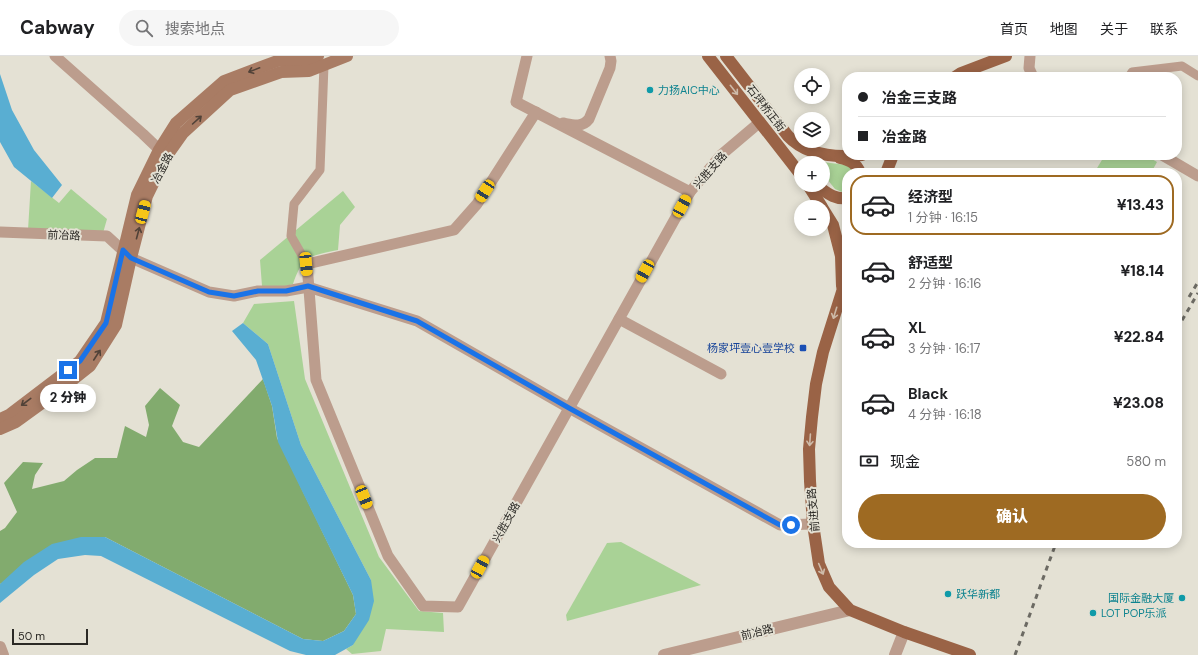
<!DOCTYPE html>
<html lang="zh">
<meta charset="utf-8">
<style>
:root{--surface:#fff;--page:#f6f6f6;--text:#202124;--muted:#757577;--line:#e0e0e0;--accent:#9e6a22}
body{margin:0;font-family:"DM Sans","Noto Sans SC",sans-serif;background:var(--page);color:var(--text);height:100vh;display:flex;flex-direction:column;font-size:15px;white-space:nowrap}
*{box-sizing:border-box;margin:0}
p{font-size:13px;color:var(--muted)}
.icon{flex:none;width:22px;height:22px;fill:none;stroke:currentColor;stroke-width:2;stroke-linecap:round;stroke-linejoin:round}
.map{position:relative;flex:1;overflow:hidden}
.side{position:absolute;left:842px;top:112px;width:340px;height:380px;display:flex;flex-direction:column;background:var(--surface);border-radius:16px;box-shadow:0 2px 10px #0003}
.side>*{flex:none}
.hud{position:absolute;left:842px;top:16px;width:340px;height:88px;border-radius:16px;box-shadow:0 2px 10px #0003;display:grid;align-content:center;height:88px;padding:0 16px;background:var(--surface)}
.controls{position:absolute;left:794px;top:12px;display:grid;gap:8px}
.controls a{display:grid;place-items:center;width:36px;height:36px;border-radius:50%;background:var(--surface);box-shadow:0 2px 10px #0003;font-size:20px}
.scale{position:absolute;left:12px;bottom:10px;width:76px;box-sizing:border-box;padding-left:4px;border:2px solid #2b2925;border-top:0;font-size:11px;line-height:14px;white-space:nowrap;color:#2b2925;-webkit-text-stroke:3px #e4e1d4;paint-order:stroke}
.end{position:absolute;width:18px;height:18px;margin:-9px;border:5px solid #1a73e8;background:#fff;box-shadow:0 0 0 2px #fff}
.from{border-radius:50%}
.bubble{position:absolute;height:28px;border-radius:14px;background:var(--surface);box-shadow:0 2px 10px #0003;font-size:13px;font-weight:800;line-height:28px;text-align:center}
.car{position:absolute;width:12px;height:24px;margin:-12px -6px;border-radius:5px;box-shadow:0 0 3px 1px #0007;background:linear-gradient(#f5c518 24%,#345 0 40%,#f5c518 0 76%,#345 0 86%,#f5c518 0)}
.hud b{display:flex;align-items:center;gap:14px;height:38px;font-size:15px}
.hud b+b{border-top:1px solid var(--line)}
.hud i{width:10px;height:10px;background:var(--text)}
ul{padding:7px 0 0;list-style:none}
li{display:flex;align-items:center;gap:12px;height:60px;margin:0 8px 6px;padding:0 8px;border:2px solid transparent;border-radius:16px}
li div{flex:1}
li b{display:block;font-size:15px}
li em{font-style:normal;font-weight:800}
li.active{border-color:var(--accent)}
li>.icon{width:36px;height:36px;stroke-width:1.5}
.pay{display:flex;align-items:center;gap:10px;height:44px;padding:0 16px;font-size:15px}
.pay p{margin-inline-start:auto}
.cta{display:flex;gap:8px;margin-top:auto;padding:8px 16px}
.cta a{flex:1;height:46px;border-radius:24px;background:var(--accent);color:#fff;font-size:16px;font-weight:800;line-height:46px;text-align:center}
header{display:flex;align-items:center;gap:24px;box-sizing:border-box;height:56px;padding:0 20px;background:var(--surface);border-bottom:1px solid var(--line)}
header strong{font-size:19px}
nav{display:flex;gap:22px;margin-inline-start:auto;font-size:14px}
.search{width:280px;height:36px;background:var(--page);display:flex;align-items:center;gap:10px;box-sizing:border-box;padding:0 14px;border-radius:22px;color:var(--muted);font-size:15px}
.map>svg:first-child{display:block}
.green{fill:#a9d296}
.forest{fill:#82ab6e}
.water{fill:#59aed2}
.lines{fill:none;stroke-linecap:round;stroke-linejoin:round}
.pedestrian{stroke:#bc9d8d;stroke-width:9}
.minor{stroke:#bc9d8d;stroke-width:11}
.tertiary{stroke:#bc9d8d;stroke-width:12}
.secondary{stroke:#a97c64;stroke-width:12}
.primary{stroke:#9a6346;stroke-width:12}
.rail{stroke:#6c6a63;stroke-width:3;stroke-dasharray:5 5;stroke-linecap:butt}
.oneway{stroke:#514238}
.oneway2{stroke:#cebba9}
.route{stroke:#1a73e8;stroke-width:5}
.culture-dot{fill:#0f9aa8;stroke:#e4e1d4;stroke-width:1.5}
.transit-dot{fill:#1a4fb4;stroke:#e4e1d4;stroke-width:1.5}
.labels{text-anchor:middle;stroke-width:4;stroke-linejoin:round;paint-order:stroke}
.culture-label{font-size:11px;fill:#0d838f;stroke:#e4e1d4;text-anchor:start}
.street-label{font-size:11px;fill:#2b2925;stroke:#e4e1d4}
.transit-label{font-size:11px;fill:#164399;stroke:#e4e1d4;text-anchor:end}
</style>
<header>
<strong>Cabway</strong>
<div class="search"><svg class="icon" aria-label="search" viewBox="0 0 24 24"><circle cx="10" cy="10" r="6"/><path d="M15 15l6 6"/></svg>搜索地点</div>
<nav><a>首页</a><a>地图</a><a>关于</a><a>联系</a></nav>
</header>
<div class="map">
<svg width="1198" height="599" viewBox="0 0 1198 599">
<rect width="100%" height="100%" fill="#e4e1d4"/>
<!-- green -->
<g class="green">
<polygon points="1105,99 1145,99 1157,106 1151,117 1094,117"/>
<polygon points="822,106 847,109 856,117 847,117 847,136 842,136 835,133 823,118 823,107 821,107"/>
<polygon points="31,125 59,147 71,133 107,163 103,177 28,174"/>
<path d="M343 135 355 151 340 169 338 194C310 200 303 199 293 228L286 230H262L260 204Z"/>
<polygon points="294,245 305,323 379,501 419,555 443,557 444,576 386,573 381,595 352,598 346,593 353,589 371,524 301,389 268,288 243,267 254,248"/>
<polygon points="621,486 701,529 567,565 566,559 607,487"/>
</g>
<!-- forest -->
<polygon class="forest" points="263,323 272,350 277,382 353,539 356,558 344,575 323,585 303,583 105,481 0,528 0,475 5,472 17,456 4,427 23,406 43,407 35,419 32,433 64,425 77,414 95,402 117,402 125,370 146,381 149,369 145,350 160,332 180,349 172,370 183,386 199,391"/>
<!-- water -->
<g class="water">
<polygon points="0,18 12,54 34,94 62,129 52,142 14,111 0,86"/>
<polygon points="243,267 268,288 301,389 371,524 374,545 369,564 353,589 335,599 306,599 290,595 101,500 85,499 58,503 34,519 0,547 0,528 24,506 52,488 81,481 105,481 303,583 323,585 344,575 356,558 353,539 278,386 272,350 256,304 232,275"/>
</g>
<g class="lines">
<!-- pedestrian -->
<g class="pedestrian">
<polyline points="1129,21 1132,16 1182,10 1198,20"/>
<polyline points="307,208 291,180 294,148 320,114 324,9"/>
</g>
<!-- minor -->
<g class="minor">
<polyline points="55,0 143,78 166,100"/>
<polyline points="527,0 516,46 690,136"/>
<polyline points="1030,0 1029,12 1033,21"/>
<polyline points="536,56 477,148 454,174 307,208 316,324 388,500 423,550 458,551 690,136 721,99 760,66"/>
<path d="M563 67C573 69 582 72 589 63L610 12 611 5 610 0"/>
<polyline points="1162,99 1198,120"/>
<polyline points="0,176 107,180 131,202 209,236 234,240 258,235 286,235 308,231 417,265 569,352 780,469 813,468"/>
<polyline points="619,263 721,318"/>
</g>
<!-- tertiary -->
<g class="tertiary">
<polyline points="0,591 3,599"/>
<polyline points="664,599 850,554"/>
<polyline points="895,599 904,576"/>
</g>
<!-- secondary -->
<g class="secondary">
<polyline points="0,363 9,359 80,305 106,267 137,139 159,94 176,67 224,25 280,4 309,4 318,0"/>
<polyline points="0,373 16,366 56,337 90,310 116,269 131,202 147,140 166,101 183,77 230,34 281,16 309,15 347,0"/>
</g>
<!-- primary -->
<g class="primary">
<polyline points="708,0 801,119"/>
<path d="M726 0 788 80C807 100 835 102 862 99"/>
<polyline points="955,21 961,17 1006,0"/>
<path d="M840 102C849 104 857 107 860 117"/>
<polyline points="886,117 893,99"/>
<polyline points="808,129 822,151"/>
<path d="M816 129C826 136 834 144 847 142"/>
<polyline points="823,153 833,169 841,200 842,230"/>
<polyline points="847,220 823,296 816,328 812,361 809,393 810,425 813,468 819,508 829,531 850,554 904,576 970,599"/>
</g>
<!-- rail -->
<g class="rail">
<polyline points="1189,241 1198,226"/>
<polyline points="1177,273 1198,237"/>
<polyline points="1015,599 1056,487"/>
</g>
</g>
<!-- one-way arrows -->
<defs><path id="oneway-shaft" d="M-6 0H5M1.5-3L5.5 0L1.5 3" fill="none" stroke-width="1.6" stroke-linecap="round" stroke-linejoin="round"/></defs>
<g class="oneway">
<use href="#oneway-shaft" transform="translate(254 14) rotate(159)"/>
<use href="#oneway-shaft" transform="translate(197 64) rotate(-42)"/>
<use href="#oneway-shaft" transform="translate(138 177) rotate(-75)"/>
<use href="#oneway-shaft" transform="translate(97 299) rotate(-57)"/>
<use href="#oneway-shaft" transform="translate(26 346) rotate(143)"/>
</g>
<g class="oneway2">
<use href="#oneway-shaft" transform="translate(734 34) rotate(52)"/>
<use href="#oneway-shaft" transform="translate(835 257) rotate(107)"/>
<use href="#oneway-shaft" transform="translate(810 384) rotate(94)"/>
<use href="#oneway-shaft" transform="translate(821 513) rotate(67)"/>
</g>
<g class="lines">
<!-- route -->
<polyline class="route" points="68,314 80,305 106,267 123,194 131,202 209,236 234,240 258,235 286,235 308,230 417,265 569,352 780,469 791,469"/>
</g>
<!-- markers -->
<g class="culture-dot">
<circle cx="650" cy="34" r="4"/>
<circle cx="948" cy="538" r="4"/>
<circle cx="1182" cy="542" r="4"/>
<circle cx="1093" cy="557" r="4"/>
</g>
<rect class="transit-dot" x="799" y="288" width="8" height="8" rx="2"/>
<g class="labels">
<!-- culture labels -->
<g class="culture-label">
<text x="658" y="38">力扬AIC中心</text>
<text x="956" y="542">跃华新都</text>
<text x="1174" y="546" text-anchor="end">国际金融大厦</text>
<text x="1101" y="561">LOT POP乐派</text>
</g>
<!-- street labels -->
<g class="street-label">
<text transform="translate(766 52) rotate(52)" y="4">石坪桥正街</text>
<text transform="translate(162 112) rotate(-62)" y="4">冶金路</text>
<text transform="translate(710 114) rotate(-49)" y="4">兴胜支路</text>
<text transform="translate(64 179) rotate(2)" y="4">前冶路</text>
<text transform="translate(813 454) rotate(-95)" y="4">前进支路</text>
<text transform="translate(506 466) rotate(-61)" y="4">兴胜支路</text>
<text transform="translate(757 576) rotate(-14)" y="4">前冶路</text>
</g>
<!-- transit labels -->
<g class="transit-label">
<text x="795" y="296">杨家坪壹心壹学校</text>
</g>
</g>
</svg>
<div class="controls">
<a><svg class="icon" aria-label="locate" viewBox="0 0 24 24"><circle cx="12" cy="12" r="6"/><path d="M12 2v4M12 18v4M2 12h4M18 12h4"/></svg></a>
<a><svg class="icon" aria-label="layers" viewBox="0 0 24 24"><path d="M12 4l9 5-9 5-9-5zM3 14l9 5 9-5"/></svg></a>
<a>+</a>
<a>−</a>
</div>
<div class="scale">50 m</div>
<i class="end from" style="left:791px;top:469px"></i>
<i class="end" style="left:68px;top:314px"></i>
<div class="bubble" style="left:40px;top:328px;width:56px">2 分钟</div>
<i class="car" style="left:485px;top:135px;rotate:213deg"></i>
<i class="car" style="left:682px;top:150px;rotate:29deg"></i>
<i class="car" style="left:143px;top:156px;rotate:15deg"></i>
<i class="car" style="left:306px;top:208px;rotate:175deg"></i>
<i class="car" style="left:645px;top:215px;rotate:209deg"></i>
<i class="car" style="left:364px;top:441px;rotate:158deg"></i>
<i class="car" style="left:480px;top:511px;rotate:29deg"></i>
<div class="hud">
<b><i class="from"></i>冶金三支路</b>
<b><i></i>冶金路</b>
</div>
<section class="side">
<ul>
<li class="active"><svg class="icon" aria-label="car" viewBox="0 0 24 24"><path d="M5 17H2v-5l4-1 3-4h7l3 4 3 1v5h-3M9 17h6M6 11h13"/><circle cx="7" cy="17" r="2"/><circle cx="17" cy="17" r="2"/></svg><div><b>经济型</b><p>1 分钟 · 16:15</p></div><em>¥13.43</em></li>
<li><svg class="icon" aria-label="car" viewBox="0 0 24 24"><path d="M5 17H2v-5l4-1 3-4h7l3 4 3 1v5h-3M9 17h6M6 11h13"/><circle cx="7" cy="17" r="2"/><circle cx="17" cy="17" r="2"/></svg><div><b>舒适型</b><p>2 分钟 · 16:16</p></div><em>¥18.14</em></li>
<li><svg class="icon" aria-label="car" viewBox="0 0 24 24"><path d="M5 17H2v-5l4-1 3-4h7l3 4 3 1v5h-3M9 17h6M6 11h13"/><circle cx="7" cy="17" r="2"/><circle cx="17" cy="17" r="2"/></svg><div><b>XL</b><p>3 分钟 · 16:17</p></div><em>¥22.84</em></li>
<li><svg class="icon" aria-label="car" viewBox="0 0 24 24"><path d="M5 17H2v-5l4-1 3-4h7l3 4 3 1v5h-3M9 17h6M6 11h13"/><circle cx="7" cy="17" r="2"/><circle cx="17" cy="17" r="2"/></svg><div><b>Black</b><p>4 分钟 · 16:18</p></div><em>¥23.08</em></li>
</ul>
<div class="pay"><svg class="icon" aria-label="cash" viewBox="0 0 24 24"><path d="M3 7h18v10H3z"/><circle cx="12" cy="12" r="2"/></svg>现金<p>580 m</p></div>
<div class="cta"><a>确认</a></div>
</section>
</div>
